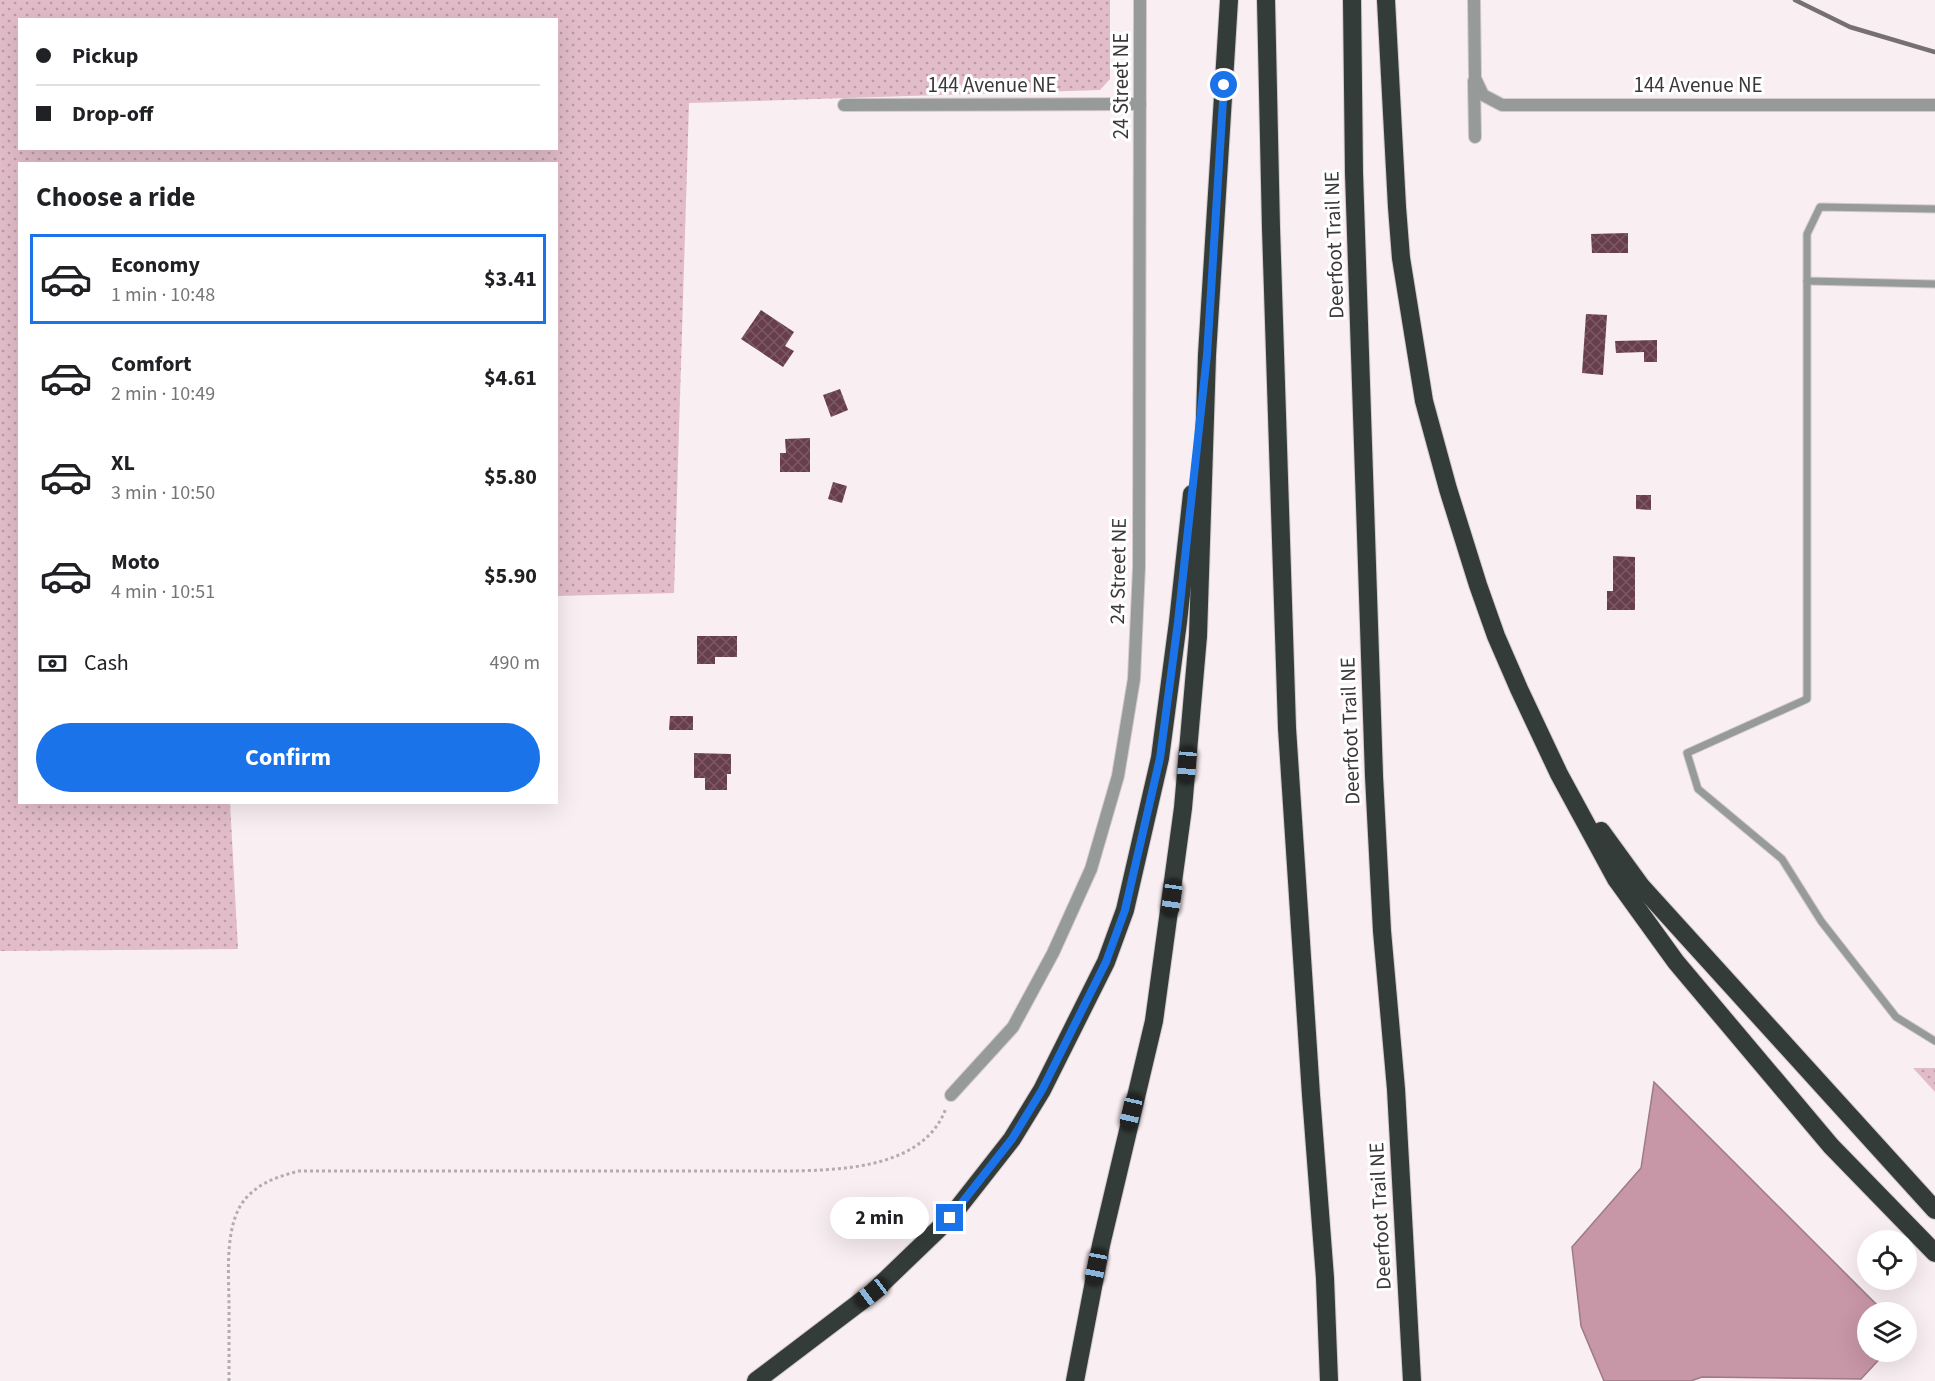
<!DOCTYPE html>
<meta charset="utf-8">
<style>
:root{--surface:#fff;--page:#f2f2f2;--text:#202124;--muted:#757577;--line:#e0e0e0;--accent:#1a73e8}
body{margin:0;font-family:"Source Sans 3",sans-serif;background:var(--page);color:var(--text);height:100vh;display:flex;flex-direction:column;font-size:22px;white-space:nowrap}
*{box-sizing:border-box;margin:0}
p{font-size:20px;color:var(--muted)}
.icon{flex:none;width:33px;height:33px;fill:none;stroke:currentColor;stroke-width:2;stroke-linecap:round;stroke-linejoin:round}
.map{position:relative;flex:1;overflow:hidden}
.panel{position:absolute;left:18px;top:162px;width:540px;height:642px;display:flex;flex-direction:column;background:var(--surface);border-radius:0px;box-shadow:0 6px 24px #0002}
.panel>*{flex:none}
.hud{position:absolute;left:18px;top:18px;width:540px;height:132px;border-radius:0px;box-shadow:0 6px 24px #0002;display:grid;align-content:center;height:132px;padding:0 18px;background:var(--surface)}
.buttons{position:absolute;left:1857px;top:1230px;display:grid;gap:12px}
.buttons a{display:grid;place-items:center;width:60px;height:60px;border-radius:50%;background:var(--surface);box-shadow:0 6px 24px #0002;font-size:30px}
.end{position:absolute;width:27px;height:27px;margin:-14px;border:8px solid #1a73e8;background:#fff;box-shadow:0 0 0 3px #fff}
.from{border-radius:50%}
.bubble{position:absolute;height:42px;border-radius:21px;background:var(--surface);box-shadow:0 6px 24px #0002;font-size:20px;font-weight:700;line-height:42px;text-align:center}
.car{position:absolute;width:18px;height:36px;margin:-18px -9px;border-radius:8px;box-shadow:0 0 4px 2px #0007;background:linear-gradient(#222 24%,#8ab4d8 0 40%,#222 0 76%,#8ab4d8 0 86%,#222 0)}
.hud b{display:flex;align-items:center;gap:21px;height:57px;font-size:22px}
.hud b+b{border-top:2px solid var(--line)}
.hud i{width:15px;height:15px;background:var(--text)}
ul{padding:0;list-style:none}
li{display:flex;align-items:center;gap:18px;height:90px;margin:0 12px 9px;padding:0 6px;border:3px solid transparent;border-radius:0px}
li div{flex:1}
li b{display:block;font-size:22px}
li em{font-style:normal;font-weight:700}
li.selected{border-color:var(--accent)}
li>.icon{width:54px;height:54px;stroke-width:1.5}
h2{padding:0 18px;font-size:27px;line-height:72px}
.pay{display:flex;align-items:center;gap:15px;height:66px;padding:0 18px;font-size:22px}
.pay p{margin-inline-start:auto}
.action{display:flex;gap:12px;margin-top:auto;padding:12px 18px}
.action a{flex:1;height:69px;border-radius:36px;background:var(--accent);color:#fff;font-size:24px;font-weight:700;line-height:69px;text-align:center}
.map>svg:first-child{display:block}
.grass{fill:url(#grass-dots);fill-rule:evenodd}
.water{fill:#c796a7;stroke:#9d7a86;stroke-width:1.5}
.building{fill:url(#building-cross-hatch)}
.lines{fill:none;stroke-linecap:round;stroke-linejoin:round}
.lane-casing{stroke:#d3cacc;stroke-width:9}
.street-casing{stroke:#d3cacc;stroke-width:14}
.highway-casing{stroke:#d3cacc;stroke-width:20}
.path{stroke:#b4acae;stroke-width:3;stroke-dasharray:3 3;stroke-linecap:butt}
.lane{stroke:#969a99;stroke-width:7}
.street{stroke:#969a99;stroke-width:12}
.highway{stroke:#333c39;stroke-width:18}
.rail{stroke:#767072;stroke-width:4.5}
.route{stroke:#1a73e8;stroke-width:8}
.labels{text-anchor:middle;stroke-width:6;stroke-linejoin:round;paint-order:stroke}
.street-label{font-size:21px;fill:#3c3839;stroke:#fff}
</style>
<div class="map">
<svg width="1935" height="1381" viewBox="0 0 1935 1381">
<defs>
<pattern id="grass-dots" width="8" height="8" patternUnits="userSpaceOnUse" patternTransform="scale(1.5)"><rect width="8" height="8" fill="#e2bdc9"/><path d="M2 2h.1M6 6h.1" fill="none" stroke="#b89ba4" stroke-width="1.8" stroke-linecap="round"/></pattern>
<pattern id="building-cross-hatch" width="8" height="8" patternUnits="userSpaceOnUse" patternTransform="scale(1.5)"><rect width="8" height="8" fill="#683e4d"/><path d="M0 0l8 8M0 8l8-8" fill="none" stroke="#7a5965"/></pattern>
</defs>
<rect width="100%" height="100%" fill="#f9eef1"/>
<!-- grass -->
<g class="grass">
<path d="M0 0H1110V79L1100 90 689 103 674 593 557 596 556 164H20V802L230 803 238 949 0 951ZM20 20H556V148H20Z"/>
<polygon points="1913,1068 1935,1068 1935,1092"/>
</g>
<!-- water -->
<polygon class="water" points="1654,1082 1880,1308 1882,1312 1868,1312 1868,1352 1886,1352 1861,1379 1702,1377 1691,1381 1604,1381 1581,1326 1572,1247 1641,1168"/>
<!-- building -->
<g class="building">
<polygon points="1628,233 1628,253 1592,253 1591,234"/>
<polygon points="761,310 794,332 785,346 794,351 783,367 741,339"/>
<polygon points="1586,314 1607,315 1603,375 1582,373"/>
<polygon points="1657,340 1657,362 1644,362 1644,352 1616,353 1615,341"/>
<polygon points="840,389 848,410 831,417 823,395"/>
<polygon points="810,438 810,472 780,472 780,453 786,453 785,439"/>
<polygon points="833,482 847,486 842,503 828,499"/>
<polygon points="1636,495 1651,495 1651,510 1636,509"/>
<polygon points="1613,556 1635,557 1635,610 1607,610 1607,591 1613,591"/>
<polygon points="697,636 737,636 737,657 715,657 715,664 697,664"/>
<polygon points="670,716 693,716 693,730 669,730"/>
<polygon points="694,753 731,754 731,774 727,774 727,790 705,790 705,778 694,778"/>
</g>
<g class="lines">
<!-- lane casing -->
<g class="lane-casing">
<g id="lane">
<polyline points="1935,209 1820,207 1807,234 1807,699 1687,753 1698,789 1782,859 1821,921 1896,1017 1935,1041"/>
<polyline points="1807,281 1935,284"/>
</g>
</g>
<!-- street casing -->
<g class="street-casing">
<g id="street">
<polyline points="1474,0 1475,78 1483,95 1502,105 1935,105"/>
<polyline points="1474,81 1475,137"/>
<polyline points="844,105 1140,104"/>
<polyline points="951,1095 1013,1027 1053,953 1091,869 1118,776 1134,679 1139,567 1140,0"/>
</g>
</g>
<!-- highway casing -->
<g class="highway-casing">
<g id="highway">
<polyline points="1266,0 1271,228 1287,728 1311,1095 1325,1278 1329,1381"/>
<polyline points="1352,0 1354,173 1374,776 1382,931 1396,1089 1412,1381"/>
<polyline points="1386,0 1397,207 1401,258 1424,401 1448,489 1478,585 1496,636 1519,689 1559,774 1616,879 1676,962 1831,1146 1935,1253"/>
<polyline points="1601,831 1641,886 1935,1210"/>
<polyline points="756,1381 872,1293 950,1218 1012,1139 1042,1090 1106,962 1125,910 1160,758 1178,622 1192,494"/>
<polyline points="1075,1381 1101,1245 1154,1021 1183,808 1198,636 1207,355 1229,0"/>
</g>
</g>
<!-- path -->
<path class="path" d="M229 1381C229 1356 229 1331 229 1306 229 1274 223 1219 249 1195 263 1181 280 1176 299 1171H792C845 1170 925 1167 946 1108"/>
<!-- lane -->
<use href="#lane" class="lane"/>
<!-- street -->
<use href="#street" class="street"/>
<!-- highway -->
<use href="#highway" class="highway"/>
<!-- rail -->
<polyline class="rail" points="1795,0 1850,27 1935,52"/>
</g>
<g class="lines">
<!-- route -->
<polyline class="route" points="950,1218 1012,1139 1042,1090 1106,962 1125,910 1160,758 1178,622 1207,355 1224,85"/>
</g>
<g class="labels">
<!-- street labels -->
<g class="street-label">
<text x="992" y="92">144 Avenue NE</text>
<text x="1698" y="92">144 Avenue NE</text>
<text transform="translate(1121 86) rotate(-90)" y="7">24 Street NE</text>
<text transform="translate(1334 245) rotate(-92)" y="7">Deerfoot Trail NE</text>
<text transform="translate(1118 571) rotate(-89)" y="7">24 Street NE</text>
<text transform="translate(1350 731) rotate(-92)" y="7">Deerfoot Trail NE</text>
<text transform="translate(1380 1216) rotate(-93)" y="7">Deerfoot Trail NE</text>
</g>
</g>
</svg>
<div class="buttons">
<a><svg class="icon" aria-label="locate" viewBox="0 0 24 24"><circle cx="12" cy="12" r="6"/><path d="M12 2v4M12 18v4M2 12h4M18 12h4"/></svg></a>
<a><svg class="icon" aria-label="layers" viewBox="0 0 24 24"><path d="M12 4l9 5-9 5-9-5zM3 14l9 5 9-5"/></svg></a>
</div>
<i class="end from" style="left:1224px;top:85px"></i>
<i class="end" style="left:950px;top:1218px"></i>
<div class="bubble" style="left:830px;top:1197px;width:99px">2 min</div>
<i class="car" style="left:1187px;top:765px;rotate:185deg"></i>
<i class="car" style="left:1172px;top:898px;rotate:188deg"></i>
<i class="car" style="left:1131px;top:1112px;rotate:193deg"></i>
<i class="car" style="left:1096px;top:1267px;rotate:191deg"></i>
<i class="car" style="left:872px;top:1293px;rotate:233deg"></i>
<div class="hud">
<b><i class="from"></i>Pickup</b>
<b><i></i>Drop-off</b>
</div>
<section class="panel">
<h2>Choose a ride</h2>
<ul>
<li class="selected"><svg class="icon" aria-label="car" viewBox="0 0 24 24"><path d="M5 17H2v-5l4-1 3-4h7l3 4 3 1v5h-3M9 17h6M6 11h13"/><circle cx="7" cy="17" r="2"/><circle cx="17" cy="17" r="2"/></svg><div><b>Economy</b><p>1 min · 10:48</p></div><em>$3.41</em></li>
<li><svg class="icon" aria-label="car" viewBox="0 0 24 24"><path d="M5 17H2v-5l4-1 3-4h7l3 4 3 1v5h-3M9 17h6M6 11h13"/><circle cx="7" cy="17" r="2"/><circle cx="17" cy="17" r="2"/></svg><div><b>Comfort</b><p>2 min · 10:49</p></div><em>$4.61</em></li>
<li><svg class="icon" aria-label="car" viewBox="0 0 24 24"><path d="M5 17H2v-5l4-1 3-4h7l3 4 3 1v5h-3M9 17h6M6 11h13"/><circle cx="7" cy="17" r="2"/><circle cx="17" cy="17" r="2"/></svg><div><b>XL</b><p>3 min · 10:50</p></div><em>$5.80</em></li>
<li><svg class="icon" aria-label="car" viewBox="0 0 24 24"><path d="M5 17H2v-5l4-1 3-4h7l3 4 3 1v5h-3M9 17h6M6 11h13"/><circle cx="7" cy="17" r="2"/><circle cx="17" cy="17" r="2"/></svg><div><b>Moto</b><p>4 min · 10:51</p></div><em>$5.90</em></li>
</ul>
<div class="pay"><svg class="icon" aria-label="cash" viewBox="0 0 24 24"><path d="M3 7h18v10H3z"/><circle cx="12" cy="12" r="2"/></svg>Cash<p>490 m</p></div>
<div class="action"><a>Confirm</a></div>
</section>
</div>
